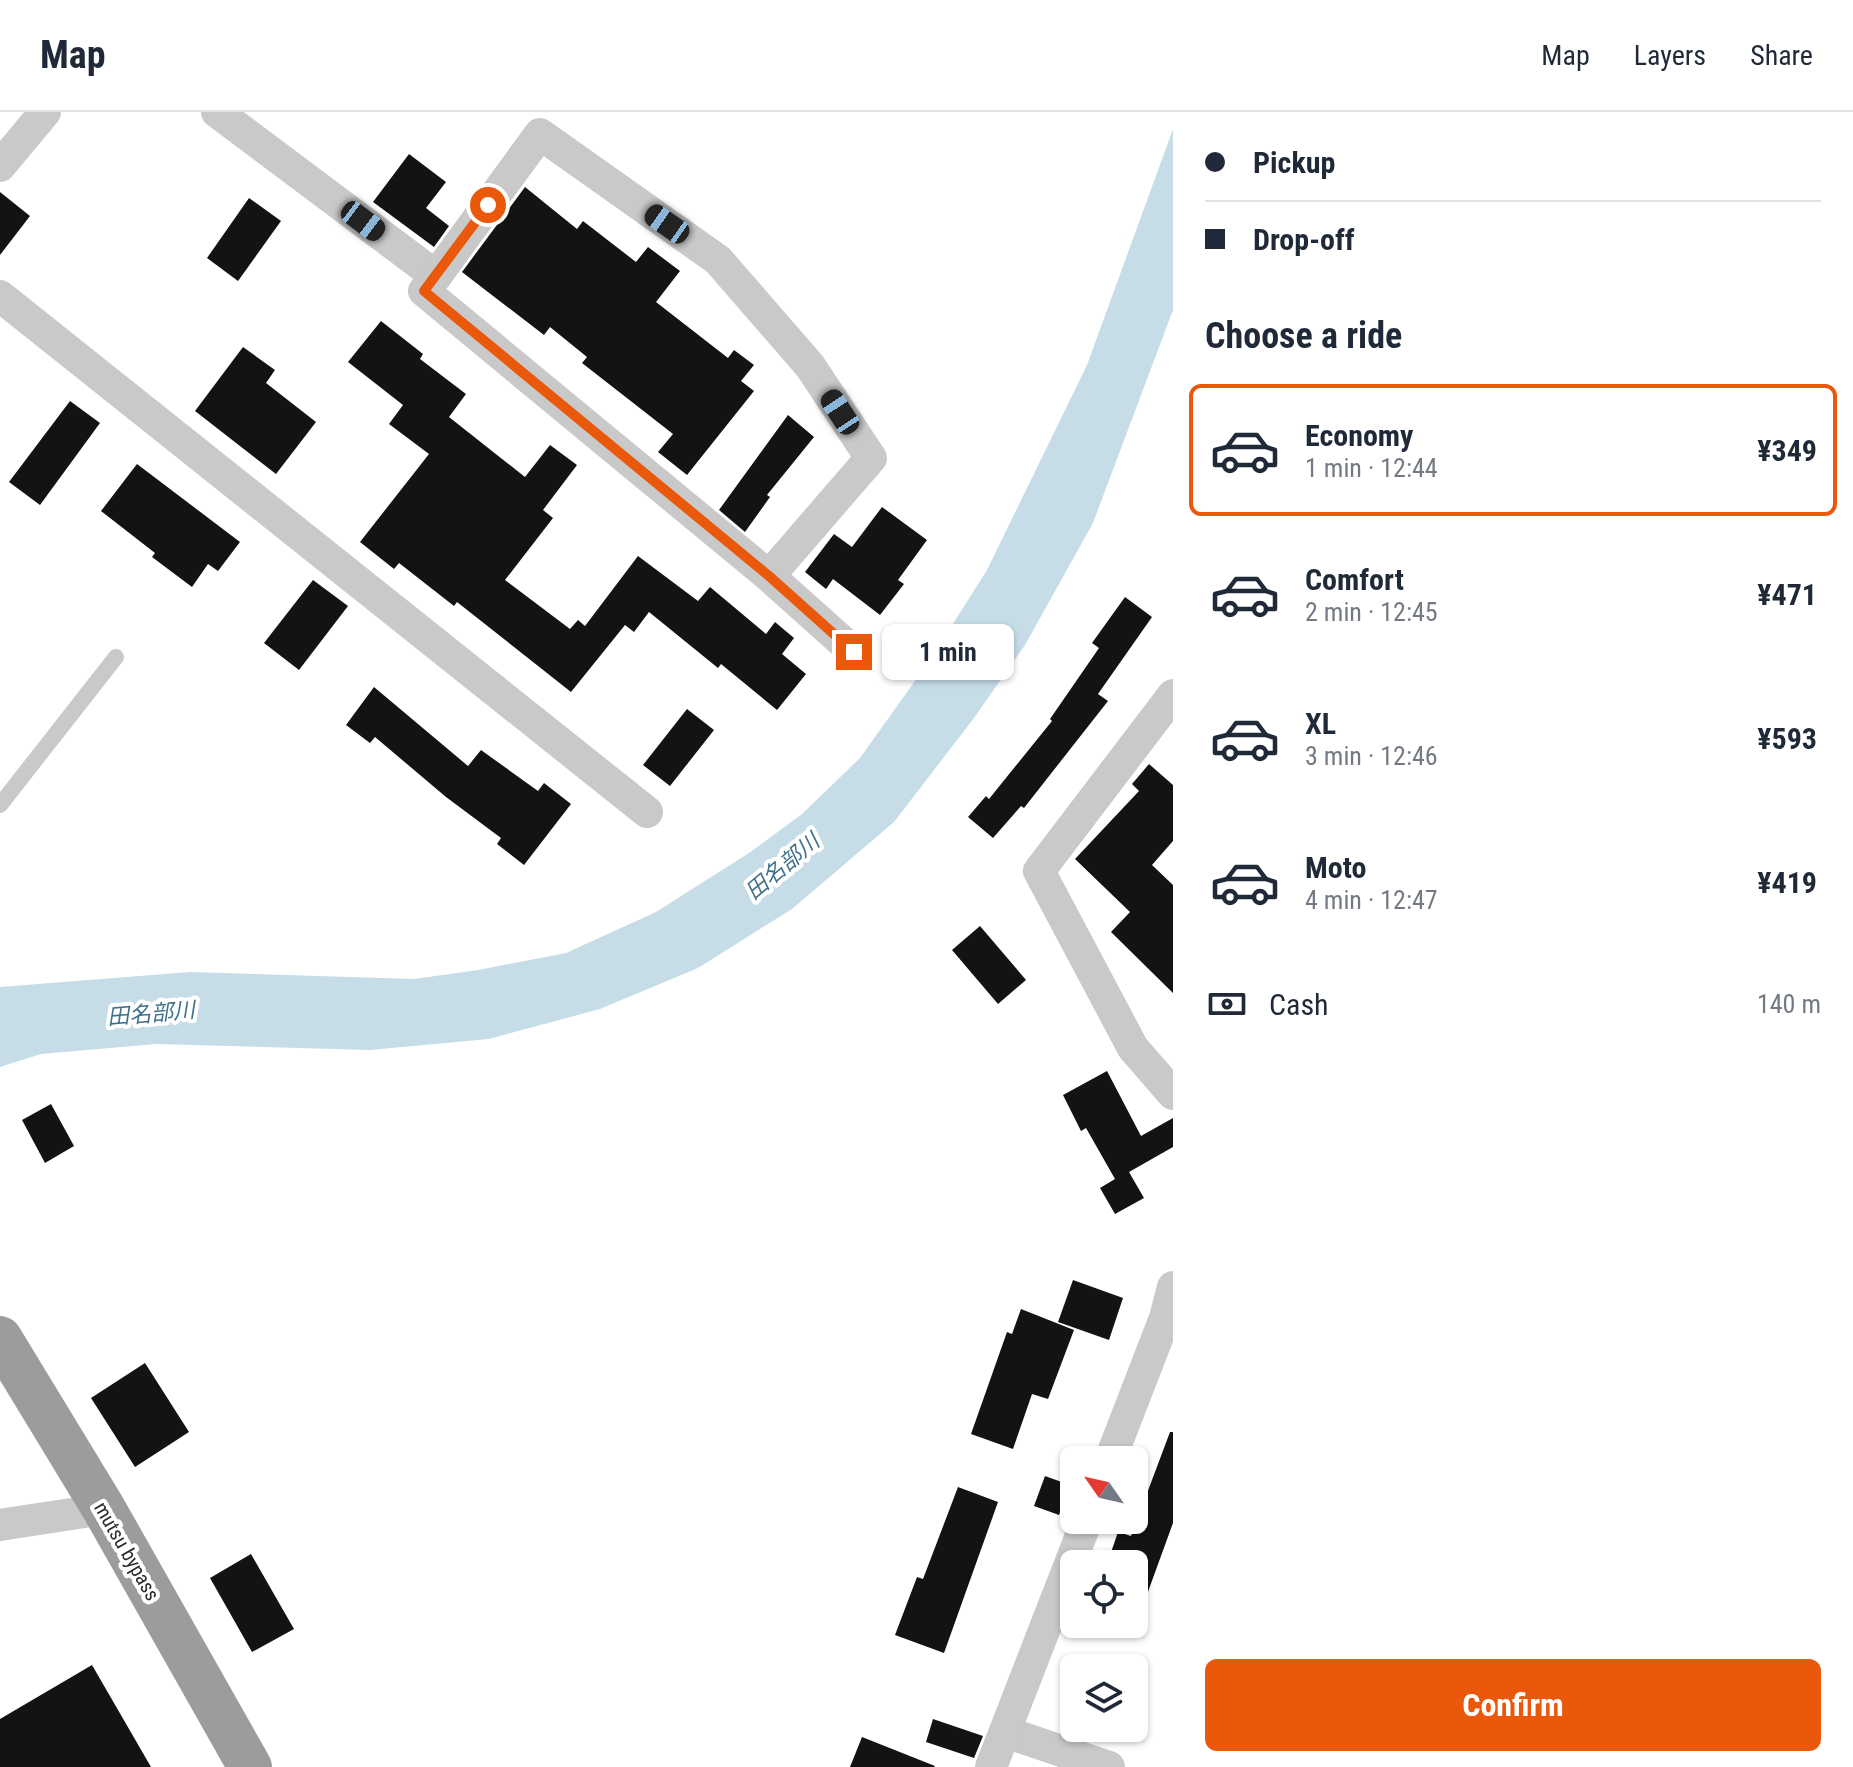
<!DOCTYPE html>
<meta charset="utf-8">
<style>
:root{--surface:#fff;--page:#f2f2f3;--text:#1f2937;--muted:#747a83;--line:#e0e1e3;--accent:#ea580c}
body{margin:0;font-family:"Roboto Condensed","Noto Sans JP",sans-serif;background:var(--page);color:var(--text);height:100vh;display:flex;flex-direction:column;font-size:30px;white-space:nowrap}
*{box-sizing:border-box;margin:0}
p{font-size:26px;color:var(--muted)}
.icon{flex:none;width:44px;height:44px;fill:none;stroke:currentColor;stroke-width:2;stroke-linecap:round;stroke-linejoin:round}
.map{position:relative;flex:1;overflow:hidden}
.drawer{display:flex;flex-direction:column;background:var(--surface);width:680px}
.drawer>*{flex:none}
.guide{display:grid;align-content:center;height:176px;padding:0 32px;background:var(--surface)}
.needle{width:52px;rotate:304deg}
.buttons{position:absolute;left:1060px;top:1334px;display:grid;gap:16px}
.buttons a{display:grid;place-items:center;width:88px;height:88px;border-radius:12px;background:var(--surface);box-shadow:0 2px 6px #0004;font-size:40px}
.end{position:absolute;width:36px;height:36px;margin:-18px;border:10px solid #ea580c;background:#fff;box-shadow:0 0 0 4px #fff}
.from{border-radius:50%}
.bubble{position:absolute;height:56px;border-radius:12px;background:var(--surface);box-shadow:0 2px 6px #0004;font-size:26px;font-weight:700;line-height:56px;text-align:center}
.car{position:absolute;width:24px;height:48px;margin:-24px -12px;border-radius:10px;box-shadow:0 0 6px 2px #0007;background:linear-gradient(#222 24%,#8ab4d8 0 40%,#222 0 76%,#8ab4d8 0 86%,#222 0)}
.guide b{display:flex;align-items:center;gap:28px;height:76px;font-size:30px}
.guide b+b{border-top:2px solid var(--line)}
.guide i{width:20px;height:20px;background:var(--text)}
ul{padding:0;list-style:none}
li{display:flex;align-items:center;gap:24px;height:132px;margin:0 16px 12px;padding:0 16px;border:4px solid transparent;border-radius:12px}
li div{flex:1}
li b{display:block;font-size:30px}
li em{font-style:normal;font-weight:700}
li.selected{border-color:var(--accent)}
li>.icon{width:72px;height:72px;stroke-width:1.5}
h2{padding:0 32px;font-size:36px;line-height:96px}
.pay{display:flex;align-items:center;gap:20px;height:88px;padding:0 32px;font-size:30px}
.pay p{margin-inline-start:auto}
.button{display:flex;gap:16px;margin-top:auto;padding:16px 32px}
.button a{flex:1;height:92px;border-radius:12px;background:var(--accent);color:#fff;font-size:32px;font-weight:700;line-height:92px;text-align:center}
header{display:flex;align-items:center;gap:48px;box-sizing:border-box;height:112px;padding:0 40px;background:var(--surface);border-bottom:2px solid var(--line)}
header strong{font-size:38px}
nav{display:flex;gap:44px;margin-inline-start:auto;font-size:28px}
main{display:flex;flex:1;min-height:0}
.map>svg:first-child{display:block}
.water{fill:#c6dde8}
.building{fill:#131313}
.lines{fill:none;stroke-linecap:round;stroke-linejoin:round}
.service{stroke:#c9c9c9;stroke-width:16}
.minor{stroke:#c9c9c9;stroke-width:32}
.trunk{stroke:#9c9c9c;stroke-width:44}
.route{stroke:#ea580c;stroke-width:10}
.labels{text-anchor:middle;stroke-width:8;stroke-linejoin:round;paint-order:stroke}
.street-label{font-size:20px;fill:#2c2c2c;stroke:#fff}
.water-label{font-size:22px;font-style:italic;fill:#3f7089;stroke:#fff}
</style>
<header>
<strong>Map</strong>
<nav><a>Map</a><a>Layers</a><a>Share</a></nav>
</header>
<main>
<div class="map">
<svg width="1173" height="1655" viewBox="0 0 1173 1655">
<rect width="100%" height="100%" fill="#fff"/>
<!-- water -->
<polygon class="water" points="1173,17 1173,198 1093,411 1025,533 974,606 894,710 792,797 698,856 600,897 489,927 370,938 156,932 41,942 0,955 0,875 190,860 414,867 478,858 566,841 656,800 749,741 802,702 860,646 932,545 987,458 1087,253"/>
<!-- building -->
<g class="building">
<polygon points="409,42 446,70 426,96 449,114 434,135 373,90"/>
<polygon points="525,75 577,117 583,109 636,150 648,135 680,159 656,190 728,246 734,238 754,253 741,269 754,279 687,363 658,340 673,322 582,251 587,245 550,215 544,223 462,160"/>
<polygon points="0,80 30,104 0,143"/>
<polygon points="249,86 281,109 238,169 207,146"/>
<polygon points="381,209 423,242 420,247 466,282 449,305 525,365 550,333 577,353 543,398 553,406 505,468 570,517 578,508 585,514 638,444 698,489 710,475 766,522 775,510 794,526 782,542 806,562 777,598 721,552 718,556 649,500 634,520 625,513 571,580 457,490 454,494 399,451 394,457 360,430 429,342 389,312 403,293 348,250"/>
<polygon points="243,235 275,258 266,271 316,310 276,362 195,299"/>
<polygon points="70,289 100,311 40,393 9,370"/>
<polygon points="788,303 814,325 767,383 770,385 745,420 719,398"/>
<polygon points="137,352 240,430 218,459 208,452 192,475 152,445 155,441 101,399"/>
<polygon points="882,395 927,428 898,468 904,472 880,503 833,467 826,477 805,460 834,422 852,435"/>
<polygon points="313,468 348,494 299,558 264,531"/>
<polygon points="1125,485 1152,505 1098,582 1108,589 1024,696 1021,694 993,726 968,705 986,684 989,687 1052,609 1050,607 1099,536 1092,531"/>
<polygon points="374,575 468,654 481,638 538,679 544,671 571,692 524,753 497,732 501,726 446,685 375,625 370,631 346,613"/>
<polygon points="687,597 714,618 670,674 643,653"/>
<polygon points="1149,652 1173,673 1173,729 1152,753 1173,773 1173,881 1111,820 1130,800 1075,747 1139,679 1132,672"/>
<polygon points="980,814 1026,868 998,892 952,838"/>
<polygon points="1107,959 1141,1024 1173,1006 1173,1035 1129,1060 1144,1086 1115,1102 1100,1076 1115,1067 1086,1016 1081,1019 1063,983"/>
<polygon points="51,992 74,1034 45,1051 22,1008"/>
<polygon points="1073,1168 1123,1186 1109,1228 1058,1210"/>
<polygon points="1021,1197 1074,1218 1048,1287 1032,1282 1013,1337 971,1322 1007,1220 1012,1222"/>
<polygon points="145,1251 189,1320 135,1355 91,1286"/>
<polygon points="1170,1320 1173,1320 1173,1411 1137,1510 1134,1509 1134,1452 1107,1452 1118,1420 1131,1424"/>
<polygon points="1045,1364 1070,1373 1059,1403 1034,1394"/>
<polygon points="958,1375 998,1390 944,1541 895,1523 917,1465 923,1467"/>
<polygon points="251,1442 294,1517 252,1540 210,1466"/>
<polygon points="92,1553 151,1655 0,1655 0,1607"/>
<polygon points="933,1607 983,1624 974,1646 926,1630"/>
<polygon points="862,1625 935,1654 934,1655 850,1655"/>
</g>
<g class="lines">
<!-- service -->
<polyline class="service" points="0,693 116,545"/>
<!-- minor -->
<g class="minor">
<polyline points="217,0 436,164 424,179 769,464 854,540"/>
<polyline points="0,54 45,0"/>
<polyline points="436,164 540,22 718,148 810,254 871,346 769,464"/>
<polyline points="0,184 647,700"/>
<polyline points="1173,583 1039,759 1133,936 1173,982"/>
<polyline points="1110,1348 1165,1206 1173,1175"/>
<polyline points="0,1413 104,1397"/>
<polyline points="1005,1620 1109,1655"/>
<polyline points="991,1655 1087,1408"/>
</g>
<!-- trunk -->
<polyline class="trunk" points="0,1226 104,1397 250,1655"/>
</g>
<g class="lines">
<!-- route -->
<polyline class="route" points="488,93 424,179 769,464 854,540"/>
</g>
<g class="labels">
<!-- street labels -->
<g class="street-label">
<text transform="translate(127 1439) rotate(60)" y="7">mutsu bypass</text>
</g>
<!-- water labels -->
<g class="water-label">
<text transform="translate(782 754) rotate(-40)" y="8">田名部川</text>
<text transform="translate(151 901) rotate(-5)" y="8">田名部川</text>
</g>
</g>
</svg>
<div class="buttons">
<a><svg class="needle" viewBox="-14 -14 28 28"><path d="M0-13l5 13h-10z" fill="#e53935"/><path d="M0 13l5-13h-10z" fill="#747a83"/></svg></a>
<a><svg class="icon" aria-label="locate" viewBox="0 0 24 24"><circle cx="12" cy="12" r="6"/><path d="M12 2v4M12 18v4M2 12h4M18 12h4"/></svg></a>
<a><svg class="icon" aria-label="layers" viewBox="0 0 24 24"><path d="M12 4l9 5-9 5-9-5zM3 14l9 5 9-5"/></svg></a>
</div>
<i class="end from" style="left:488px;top:93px"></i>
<i class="end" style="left:854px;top:540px"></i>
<div class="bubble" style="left:882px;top:512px;width:132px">1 min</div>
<i class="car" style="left:363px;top:109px;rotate:127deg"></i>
<i class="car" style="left:667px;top:112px;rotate:305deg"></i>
<i class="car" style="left:840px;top:300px;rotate:327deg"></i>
</div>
<section class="drawer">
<div class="guide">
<b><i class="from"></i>Pickup</b>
<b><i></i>Drop-off</b>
</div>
<h2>Choose a ride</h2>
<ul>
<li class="selected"><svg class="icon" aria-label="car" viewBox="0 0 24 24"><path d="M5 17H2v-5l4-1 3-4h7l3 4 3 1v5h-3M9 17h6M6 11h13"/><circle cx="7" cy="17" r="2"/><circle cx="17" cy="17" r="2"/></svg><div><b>Economy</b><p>1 min · 12:44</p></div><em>¥349</em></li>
<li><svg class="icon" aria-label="car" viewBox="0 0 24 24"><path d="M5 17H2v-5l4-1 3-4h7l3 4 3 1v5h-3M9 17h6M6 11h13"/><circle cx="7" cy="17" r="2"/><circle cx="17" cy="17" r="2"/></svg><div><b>Comfort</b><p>2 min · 12:45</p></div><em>¥471</em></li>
<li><svg class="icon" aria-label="car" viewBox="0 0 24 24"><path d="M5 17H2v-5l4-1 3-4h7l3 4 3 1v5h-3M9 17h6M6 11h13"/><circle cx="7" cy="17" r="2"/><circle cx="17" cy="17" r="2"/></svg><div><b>XL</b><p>3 min · 12:46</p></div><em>¥593</em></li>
<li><svg class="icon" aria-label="car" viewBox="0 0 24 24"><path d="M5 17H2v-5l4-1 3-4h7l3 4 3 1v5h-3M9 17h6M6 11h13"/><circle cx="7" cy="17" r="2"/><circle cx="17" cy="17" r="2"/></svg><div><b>Moto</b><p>4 min · 12:47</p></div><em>¥419</em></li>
</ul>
<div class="pay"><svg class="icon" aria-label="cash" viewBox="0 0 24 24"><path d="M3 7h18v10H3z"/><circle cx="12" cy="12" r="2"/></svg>Cash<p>140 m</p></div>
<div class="button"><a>Confirm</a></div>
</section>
</main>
